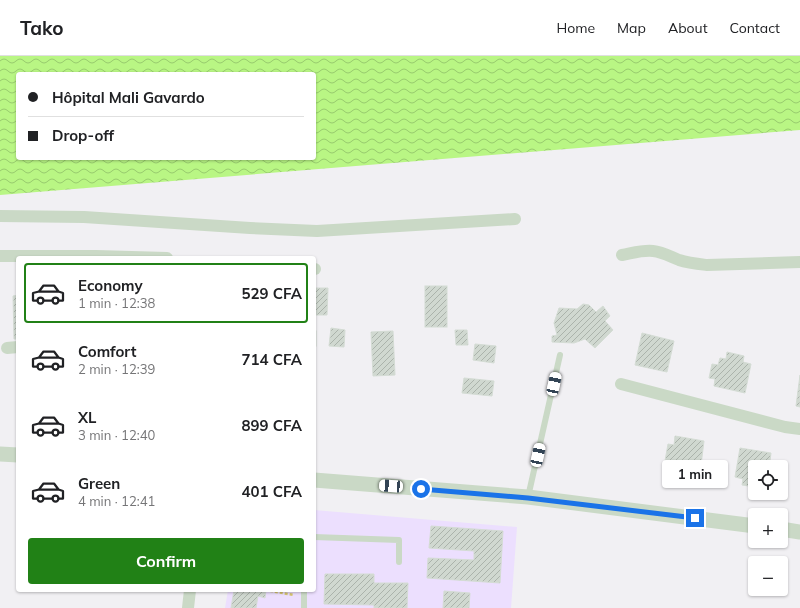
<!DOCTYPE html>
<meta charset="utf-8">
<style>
:root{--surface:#fff;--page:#f6f6f6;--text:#202124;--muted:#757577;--line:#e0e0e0;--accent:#218116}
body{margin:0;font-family:Mulish,sans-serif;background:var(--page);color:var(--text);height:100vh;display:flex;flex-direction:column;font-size:15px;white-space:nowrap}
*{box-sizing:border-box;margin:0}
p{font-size:13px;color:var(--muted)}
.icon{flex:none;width:22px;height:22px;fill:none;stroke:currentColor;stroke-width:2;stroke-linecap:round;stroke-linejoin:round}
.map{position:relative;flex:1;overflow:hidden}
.drawer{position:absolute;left:16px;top:200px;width:300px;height:336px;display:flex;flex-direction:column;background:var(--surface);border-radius:4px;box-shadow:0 1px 3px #0004}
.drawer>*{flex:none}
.guide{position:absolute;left:16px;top:16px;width:300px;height:88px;border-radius:4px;box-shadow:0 1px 3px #0004;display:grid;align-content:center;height:88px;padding:0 12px;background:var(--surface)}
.buttons{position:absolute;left:748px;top:404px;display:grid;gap:8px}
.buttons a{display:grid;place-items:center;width:40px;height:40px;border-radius:4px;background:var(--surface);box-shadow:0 1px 3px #0004;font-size:20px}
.end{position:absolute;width:18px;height:18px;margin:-9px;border:5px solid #1a73e8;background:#fff;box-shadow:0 0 0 2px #fff}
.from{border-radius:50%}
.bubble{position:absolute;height:28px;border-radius:4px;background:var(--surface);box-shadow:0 1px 3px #0004;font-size:13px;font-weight:700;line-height:28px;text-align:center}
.car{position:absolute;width:12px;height:24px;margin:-12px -6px;border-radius:5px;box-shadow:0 0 3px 1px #0007;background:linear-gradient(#fff 24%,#345 0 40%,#fff 0 76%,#345 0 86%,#fff 0)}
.guide b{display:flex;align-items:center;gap:14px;height:38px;font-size:15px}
.guide b+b{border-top:1px solid var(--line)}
.guide i{width:10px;height:10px;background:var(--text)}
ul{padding:7px 0 0;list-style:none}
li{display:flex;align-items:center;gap:12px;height:60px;margin:0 8px 6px;padding:0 4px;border:2px solid transparent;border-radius:4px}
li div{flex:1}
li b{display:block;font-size:15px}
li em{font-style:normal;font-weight:700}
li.on{border-color:var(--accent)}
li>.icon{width:36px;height:36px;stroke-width:1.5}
.primary-button{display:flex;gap:8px;margin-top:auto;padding:8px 12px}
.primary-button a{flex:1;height:46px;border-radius:4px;background:var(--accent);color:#fff;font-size:16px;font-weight:700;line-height:46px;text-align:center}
header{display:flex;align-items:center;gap:24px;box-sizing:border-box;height:56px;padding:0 20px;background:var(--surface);border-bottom:1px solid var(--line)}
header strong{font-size:19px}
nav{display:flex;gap:22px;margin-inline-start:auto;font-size:14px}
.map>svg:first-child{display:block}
.medical{fill:#ecdffe}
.water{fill:url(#water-waves);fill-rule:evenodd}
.building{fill:url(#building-hatch);stroke:#d4dcd4}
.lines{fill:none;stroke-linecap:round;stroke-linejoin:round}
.path{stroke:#d6c46f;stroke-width:2.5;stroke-dasharray:3 2;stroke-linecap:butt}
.service{stroke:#cad9c6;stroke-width:6}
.minor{stroke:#cad9c6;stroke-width:12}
.tertiary{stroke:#cad9c6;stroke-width:15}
.route{stroke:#1a73e8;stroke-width:5}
</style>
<header>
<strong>Tako</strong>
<nav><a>Home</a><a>Map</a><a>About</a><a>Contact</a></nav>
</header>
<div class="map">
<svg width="800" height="552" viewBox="0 0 800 552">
<defs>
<pattern id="water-waves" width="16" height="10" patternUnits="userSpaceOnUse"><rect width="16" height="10" fill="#b9f684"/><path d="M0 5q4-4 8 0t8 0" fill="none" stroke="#98cb6e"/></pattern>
<pattern id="building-hatch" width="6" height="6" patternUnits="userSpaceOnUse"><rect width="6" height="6" fill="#d0d8d0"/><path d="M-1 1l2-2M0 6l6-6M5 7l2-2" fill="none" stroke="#abb3ab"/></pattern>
</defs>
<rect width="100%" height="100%" fill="#f1f0f3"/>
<!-- medical -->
<polygon class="medical" points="314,454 517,471 511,552 225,552 228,534 314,534"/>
<!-- water -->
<path class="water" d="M0 0H800V74L0 139ZM18 18H314V102H18Z"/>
<!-- building -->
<g class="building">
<rect x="425" y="230" width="22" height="41"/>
<polygon points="314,232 328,232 327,259 314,259"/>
<polygon points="18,239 18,283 14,283 13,240"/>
<polygon points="583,248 589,249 596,256 603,250 610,260 605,265 613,274 595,292 585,283 574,287 552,286 552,280 557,279 554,267 559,252 577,253"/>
<polygon points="331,272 345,274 344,291 329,290"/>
<polygon points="455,274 467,274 468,289 456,289"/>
<rect x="314" y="275" width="2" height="15"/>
<polygon points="393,275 395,319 373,320 371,276"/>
<polygon points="642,277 674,285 667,316 635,309"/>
<polygon points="475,288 496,290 494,307 473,304"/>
<polygon points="727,296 744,300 743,306 751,308 745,337 714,330 715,323 709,322 712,308 718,309 720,302 726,303"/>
<polygon points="800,319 800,351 796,350"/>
<polygon points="464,322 494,325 492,340 462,337"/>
<polygon points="675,380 704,385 700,417 692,416 692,422 678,420 679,413 671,412 672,406 665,405 668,388 674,389"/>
<polygon points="740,392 771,397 770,405 776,406 775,411 755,411 755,431 742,429 743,423 735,421"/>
<polygon points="431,470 503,475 500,527 427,522 428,502 474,504 474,495 429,492"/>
<polygon points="325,518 374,518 374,527 408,527 407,552 374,552 374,549 324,548"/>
<polygon points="234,534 266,534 265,542 258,540 256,552 231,552"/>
<polygon points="444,535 470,537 469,552 443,552"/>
</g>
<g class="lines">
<!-- path -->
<polyline class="path" points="265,534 294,539"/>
<!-- service -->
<g class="service">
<polyline points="528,441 560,299"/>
<polyline points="314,481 399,484 399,506"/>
<polyline points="304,552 304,534"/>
</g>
<!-- minor -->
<g class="minor">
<polyline points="0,160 84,161 250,172 317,175 515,163"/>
<path d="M622 199C633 197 642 194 653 195 663 196 671 201 679 204 688 207 698 208 707 209L800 206"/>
<polyline points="0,200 96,200 167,202"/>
<polyline points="314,213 315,213"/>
<polyline points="7,292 18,291"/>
<polyline points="621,328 785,371 800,373"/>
<polyline points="188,552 190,534"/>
</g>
<!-- tertiary -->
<g class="tertiary">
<polyline points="0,398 18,399"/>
<polyline points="314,424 528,441 755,470"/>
<polyline points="781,473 800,476"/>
</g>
</g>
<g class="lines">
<!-- route -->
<polyline class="route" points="421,433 528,442 695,462"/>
</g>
</svg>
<div class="buttons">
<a><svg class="icon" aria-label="locate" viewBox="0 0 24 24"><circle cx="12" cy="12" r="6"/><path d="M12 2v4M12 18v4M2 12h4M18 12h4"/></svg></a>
<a>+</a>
<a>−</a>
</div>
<i class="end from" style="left:421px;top:433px"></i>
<i class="end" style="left:695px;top:462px"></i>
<div class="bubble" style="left:662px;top:404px;width:66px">1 min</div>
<i class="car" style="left:554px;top:328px;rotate:12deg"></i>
<i class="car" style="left:538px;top:399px;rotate:12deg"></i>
<i class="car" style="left:391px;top:430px;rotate:274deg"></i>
<div class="guide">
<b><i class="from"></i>Hôpital Mali Gavardo</b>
<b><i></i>Drop-off</b>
</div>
<section class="drawer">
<ul>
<li class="on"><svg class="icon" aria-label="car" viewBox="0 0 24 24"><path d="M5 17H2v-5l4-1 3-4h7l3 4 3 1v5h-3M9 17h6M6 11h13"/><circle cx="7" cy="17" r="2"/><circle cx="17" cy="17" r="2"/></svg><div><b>Economy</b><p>1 min · 12:38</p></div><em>529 CFA</em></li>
<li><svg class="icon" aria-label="car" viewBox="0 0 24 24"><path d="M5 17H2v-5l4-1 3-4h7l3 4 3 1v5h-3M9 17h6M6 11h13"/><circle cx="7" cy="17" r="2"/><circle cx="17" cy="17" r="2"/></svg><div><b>Comfort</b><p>2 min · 12:39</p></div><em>714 CFA</em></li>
<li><svg class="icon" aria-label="car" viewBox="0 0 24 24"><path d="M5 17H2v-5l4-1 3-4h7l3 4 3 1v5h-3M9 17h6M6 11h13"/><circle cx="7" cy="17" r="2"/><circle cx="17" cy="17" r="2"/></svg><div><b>XL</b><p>3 min · 12:40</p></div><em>899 CFA</em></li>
<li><svg class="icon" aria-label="car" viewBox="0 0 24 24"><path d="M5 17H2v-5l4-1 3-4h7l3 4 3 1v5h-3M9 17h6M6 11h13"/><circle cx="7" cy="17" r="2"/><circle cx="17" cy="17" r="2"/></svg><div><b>Green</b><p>4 min · 12:41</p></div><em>401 CFA</em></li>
</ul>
<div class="primary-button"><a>Confirm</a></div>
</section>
</div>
